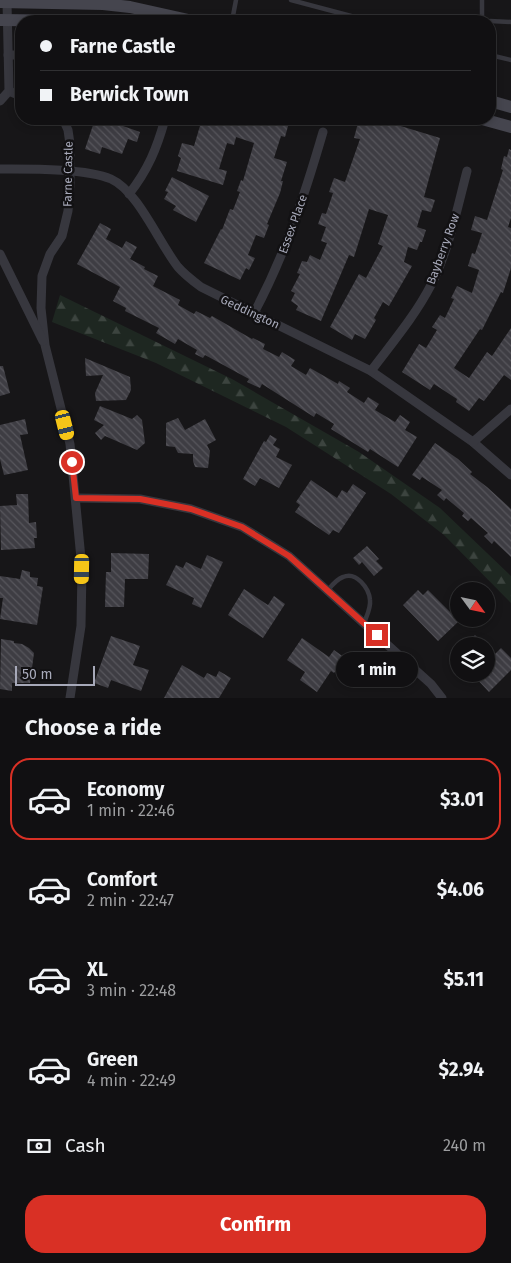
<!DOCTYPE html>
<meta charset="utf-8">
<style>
:root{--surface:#111012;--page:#1a191b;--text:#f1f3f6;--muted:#9c9d9f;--line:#303032;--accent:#d93025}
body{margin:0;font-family:"Fira Sans",sans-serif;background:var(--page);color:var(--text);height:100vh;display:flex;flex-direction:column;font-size:19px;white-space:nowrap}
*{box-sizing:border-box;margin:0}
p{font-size:16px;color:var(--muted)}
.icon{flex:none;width:28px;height:28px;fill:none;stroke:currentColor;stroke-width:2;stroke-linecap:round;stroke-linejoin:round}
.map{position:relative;height:698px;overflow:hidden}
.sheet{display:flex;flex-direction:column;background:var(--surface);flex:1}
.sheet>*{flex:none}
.top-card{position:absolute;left:15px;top:15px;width:481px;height:110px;border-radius:20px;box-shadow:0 2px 8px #0003,0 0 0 1px var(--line);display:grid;align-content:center;height:110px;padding:0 25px;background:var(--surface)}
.needle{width:32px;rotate:123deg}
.controls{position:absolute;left:450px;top:582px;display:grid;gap:10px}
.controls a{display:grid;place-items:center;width:45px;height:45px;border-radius:50%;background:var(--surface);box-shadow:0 2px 8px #0003,0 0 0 1px var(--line);font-size:25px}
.scale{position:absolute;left:15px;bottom:12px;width:80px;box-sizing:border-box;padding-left:5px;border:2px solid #a7a9b9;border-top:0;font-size:14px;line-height:18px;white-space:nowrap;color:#a7a9b9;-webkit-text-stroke:4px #121113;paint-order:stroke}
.end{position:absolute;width:22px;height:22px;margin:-11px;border:6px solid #d93025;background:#fff;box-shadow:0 0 0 2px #fff}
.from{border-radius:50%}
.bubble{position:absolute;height:35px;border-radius:18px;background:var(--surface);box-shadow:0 2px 8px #0003,0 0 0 1px var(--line);font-size:16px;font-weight:700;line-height:35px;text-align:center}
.car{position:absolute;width:15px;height:30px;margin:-15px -8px;border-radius:6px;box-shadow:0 0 4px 1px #0007;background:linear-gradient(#f5c518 24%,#345 0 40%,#f5c518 0 76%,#345 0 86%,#f5c518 0)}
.top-card b{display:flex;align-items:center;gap:18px;height:48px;font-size:19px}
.top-card b+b{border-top:1px solid var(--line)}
.top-card i{width:12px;height:12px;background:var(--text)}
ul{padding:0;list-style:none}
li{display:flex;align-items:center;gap:15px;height:82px;margin:0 10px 8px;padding:0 15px;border:2px solid transparent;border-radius:20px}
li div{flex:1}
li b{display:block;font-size:19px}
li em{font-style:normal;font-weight:700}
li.on{border-color:var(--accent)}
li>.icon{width:45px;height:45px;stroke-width:1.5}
h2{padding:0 25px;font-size:22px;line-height:60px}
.pay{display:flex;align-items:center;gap:12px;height:55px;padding:0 25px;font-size:19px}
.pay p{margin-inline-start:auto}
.action{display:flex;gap:10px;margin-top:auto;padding:10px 25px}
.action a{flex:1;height:58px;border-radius:20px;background:var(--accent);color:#fff;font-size:20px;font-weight:700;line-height:58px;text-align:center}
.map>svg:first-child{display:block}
.forest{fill:url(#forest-firs)}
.building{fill:url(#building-back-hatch)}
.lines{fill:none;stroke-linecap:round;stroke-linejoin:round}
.lane{stroke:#37373e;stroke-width:4.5}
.street{stroke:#37373e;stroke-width:9}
.secondary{stroke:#45454e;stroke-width:12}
.route{stroke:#d93025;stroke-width:6}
.labels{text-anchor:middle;stroke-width:5;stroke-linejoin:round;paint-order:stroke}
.street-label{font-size:12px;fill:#a7a9b9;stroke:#121113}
</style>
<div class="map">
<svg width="511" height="698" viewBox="0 0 511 698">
<defs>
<pattern id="forest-firs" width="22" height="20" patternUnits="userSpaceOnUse" patternTransform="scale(1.25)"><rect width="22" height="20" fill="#1e2721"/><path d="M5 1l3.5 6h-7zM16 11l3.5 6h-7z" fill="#3c443f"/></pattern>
<pattern id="building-back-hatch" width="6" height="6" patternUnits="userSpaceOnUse" patternTransform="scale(1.25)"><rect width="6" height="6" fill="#3e3d43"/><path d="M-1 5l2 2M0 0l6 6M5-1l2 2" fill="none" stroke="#57565c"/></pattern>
</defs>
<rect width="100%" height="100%" fill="#171618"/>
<!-- forest -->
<polygon class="forest" points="60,295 232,379 359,452 440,508 511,576 511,603 444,535 391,494 286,427 156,363 52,322"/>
<!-- building -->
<g class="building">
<polygon points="95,119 103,119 140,132 137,142 128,139 122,154 102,147 100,154 85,149"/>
<polygon points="202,119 290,119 285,137 281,136 274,158 287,162 281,181 283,181 280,193 267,224 269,225 264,238 256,235 248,255 255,258 249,270 246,268 240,280 204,263 221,229 222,230 230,209 233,210 240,192 237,191 241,180 243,181 254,143 236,137 234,145 227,143 219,169 227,171 223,185 177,171 181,158 178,156 182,143 194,146"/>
<polygon points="359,119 378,119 395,123 394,124 440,138 424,197 435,200 431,212 422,210 417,227 426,230 422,242 420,242 417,250 408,247 404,262 412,266 389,306 383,302 374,318 376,320 365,339 355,334 352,340 330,327 359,274 366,278 383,246 378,244 388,215 369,209 354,257 349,255 321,321 296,310 298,306 291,301 295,293 291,291 300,274 297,273 302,261 307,262 310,255 320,260 327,243 321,241 326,227 318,224 322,213 326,214 333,193 329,192 334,178 345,182 360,139 354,138"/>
<polygon points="509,149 511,150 511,218 508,227 511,228 511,268 503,293 501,292 482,330 480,329 454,368 469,378 487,352 492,356 511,328 511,380 504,375 484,401 479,398 469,411 456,402 457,399 434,384 430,390 402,372 419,344 426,348 437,330 432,327 440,315 445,318 454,299 451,298 457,286 472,293 479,270 468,266 472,253 475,254 482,233 471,230 475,216 487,220 503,170 501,169 504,156 507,157"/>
<polygon points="172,177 209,196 196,222 173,210 176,206 164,199 168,192 165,191"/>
<polygon points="100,223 111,229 106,239 122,248 126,241 137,247 130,259 145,267 144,269 158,276 153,286 180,300 178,305 194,314 196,311 210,318 212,316 252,339 253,338 265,344 263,349 279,357 282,352 295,360 291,366 306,375 310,368 338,384 339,381 350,388 347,392 364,403 368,397 379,404 375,410 395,422 400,415 410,422 405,430 417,437 398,467 370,449 368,452 331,429 334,424 316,413 314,417 262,384 260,388 247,382 249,379 205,355 203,358 195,354 197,350 178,339 175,344 156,333 159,328 125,311 126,308 113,301 120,287 77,264"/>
<polygon points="85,358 130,377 131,390 126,400 96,401 95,393 103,375 86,376"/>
<polygon points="0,366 3,366 10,393 0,396"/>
<polygon points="100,406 132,419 137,415 142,420 145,443 137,450 105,436 101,440 95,433 104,425 94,420"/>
<polygon points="178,418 185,430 205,419 216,440 207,445 210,451 208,468 195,467 193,461 193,454 178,453 175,447 166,446 166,423"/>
<polygon points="25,419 28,434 20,435 28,470 4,475 0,459 0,425"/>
<polygon points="270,435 277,439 273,445 280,449 276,457 292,465 279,488 260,478 255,486 243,479 264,441 266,442"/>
<polygon points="435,443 458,459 472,472 470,474 487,487 511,509 511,557 494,541 492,544 484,536 488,533 471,518 468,521 462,516 464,513 446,498 444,501 437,495 442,490 422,477 420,480 412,475"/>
<polygon points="311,480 337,498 342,490 347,493 353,484 366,493 339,533 333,530 329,535 295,512 300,505 296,502"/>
<polygon points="16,494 28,494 29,523 36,522 37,538 34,538 35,548 1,550 0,506 17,505"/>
<polygon points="367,546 379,559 376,561 383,568 374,576 362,562 359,565 353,558"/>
<polygon points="111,553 149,554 148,579 125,579 124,607 105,607 106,572 111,572"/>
<polygon points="207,555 223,562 201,608 192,604 194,598 166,585 176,565 183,568 186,562 201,569"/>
<polygon points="22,570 30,572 30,577 38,578 37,586 43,587 37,625 0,619 3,598 0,598 0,576 20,579"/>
<polygon points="244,589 268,605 274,596 285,604 263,638 228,615"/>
<polygon points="418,590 423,595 428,590 459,621 438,641 403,605"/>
<polygon points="475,635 486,646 464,646"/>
<polygon points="111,636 140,646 133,665 149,670 141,691 111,680 108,688 94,683"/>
<polygon points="302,638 329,657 334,650 345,658 334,673 331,671 317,692 300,680 305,672 287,660"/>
<polygon points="1,639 14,641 14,643 22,644 29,648 34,653 30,683 12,683 12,691 0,689"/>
<polygon points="486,647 494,655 501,648 511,658 511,670 489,692 472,674 486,674"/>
<polygon points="182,665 204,678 207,673 216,677 219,671 231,678 219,698 164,698"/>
</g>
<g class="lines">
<!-- lane -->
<g class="lane">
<polyline points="291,0 370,21"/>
<polyline points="232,21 236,0"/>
<polyline points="482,21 482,0"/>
<polyline points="490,21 511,22"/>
<polyline points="490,55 511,60"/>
<path d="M328 590C332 585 337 579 343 577 356 571 369 588 370 600 371 608 367 615 364 623"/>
</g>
<!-- street -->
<g class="street">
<polyline points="8,55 21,55"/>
<polyline points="9,91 16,94 21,94"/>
<polyline points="0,101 9,91 7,2"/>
<polyline points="63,119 68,130 70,144 70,185 68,211 62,236 50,254 42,276 41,308 45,345 70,444 82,569 81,626 70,698"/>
<path d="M0 169C28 169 86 168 111 179 138 191 159 243 178 267 184 274 193 281 201 287L371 371 473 442 511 475"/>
<path d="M129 194C148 170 157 148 165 119"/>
<polyline points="0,254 43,341"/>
<path d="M254 313C285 255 305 194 323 132"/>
<path d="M371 371C392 343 415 316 431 285 449 250 457 209 467 171"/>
<polyline points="473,442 511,409"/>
<polyline points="76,498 140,499 191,509 242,527 289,556 431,684 442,698"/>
</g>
<!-- secondary -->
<g class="secondary">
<polyline points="0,2 103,4 130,7 193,21"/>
<polyline points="0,20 95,21"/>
<polyline points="490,101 511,107"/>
<polyline points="482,119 511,127"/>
</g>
</g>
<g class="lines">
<!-- route -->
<polyline class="route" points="72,462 76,498 140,499 191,509 242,527 289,556 377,635"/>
</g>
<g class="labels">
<!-- street labels -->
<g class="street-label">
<text transform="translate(68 174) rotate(-89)" y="4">Farne Castle</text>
<text transform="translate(293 224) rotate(-70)" y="4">Essex Place</text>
<text transform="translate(443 249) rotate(-70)" y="4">Bayberry Row</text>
<text transform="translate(250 312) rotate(25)" y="4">Geddington</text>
</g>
</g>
</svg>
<div class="controls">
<a><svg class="needle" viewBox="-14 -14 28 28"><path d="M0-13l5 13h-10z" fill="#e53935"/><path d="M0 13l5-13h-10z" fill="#9c9d9f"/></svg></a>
<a><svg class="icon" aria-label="layers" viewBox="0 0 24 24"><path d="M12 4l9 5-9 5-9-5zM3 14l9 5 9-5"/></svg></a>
</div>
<div class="scale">50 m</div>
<i class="end from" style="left:72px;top:462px"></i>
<i class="end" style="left:377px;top:635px"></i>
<div class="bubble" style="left:336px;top:652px;width:82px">1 min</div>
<i class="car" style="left:65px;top:425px;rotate:166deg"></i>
<i class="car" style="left:82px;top:569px;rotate:181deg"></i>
<div class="top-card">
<b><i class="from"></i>Farne Castle</b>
<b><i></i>Berwick Town</b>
</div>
</div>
<section class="sheet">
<h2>Choose a ride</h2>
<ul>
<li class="on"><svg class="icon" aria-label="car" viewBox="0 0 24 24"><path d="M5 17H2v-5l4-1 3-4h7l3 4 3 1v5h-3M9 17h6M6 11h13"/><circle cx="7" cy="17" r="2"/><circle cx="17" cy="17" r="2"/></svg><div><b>Economy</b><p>1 min · 22:46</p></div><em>$3.01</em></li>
<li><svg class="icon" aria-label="car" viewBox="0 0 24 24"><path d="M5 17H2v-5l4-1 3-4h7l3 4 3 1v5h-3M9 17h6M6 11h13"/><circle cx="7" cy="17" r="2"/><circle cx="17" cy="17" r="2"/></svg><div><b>Comfort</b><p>2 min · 22:47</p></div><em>$4.06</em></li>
<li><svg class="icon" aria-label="car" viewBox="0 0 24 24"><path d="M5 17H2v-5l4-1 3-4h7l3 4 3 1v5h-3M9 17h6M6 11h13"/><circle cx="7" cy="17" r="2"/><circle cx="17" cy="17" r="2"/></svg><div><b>XL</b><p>3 min · 22:48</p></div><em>$5.11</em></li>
<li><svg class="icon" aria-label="car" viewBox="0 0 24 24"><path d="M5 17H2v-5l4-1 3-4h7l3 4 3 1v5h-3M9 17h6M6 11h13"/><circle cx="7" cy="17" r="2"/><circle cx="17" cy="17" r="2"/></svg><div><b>Green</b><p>4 min · 22:49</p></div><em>$2.94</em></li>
</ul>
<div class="pay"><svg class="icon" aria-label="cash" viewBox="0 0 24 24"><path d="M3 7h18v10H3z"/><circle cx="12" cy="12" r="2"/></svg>Cash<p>240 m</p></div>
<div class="action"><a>Confirm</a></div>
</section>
